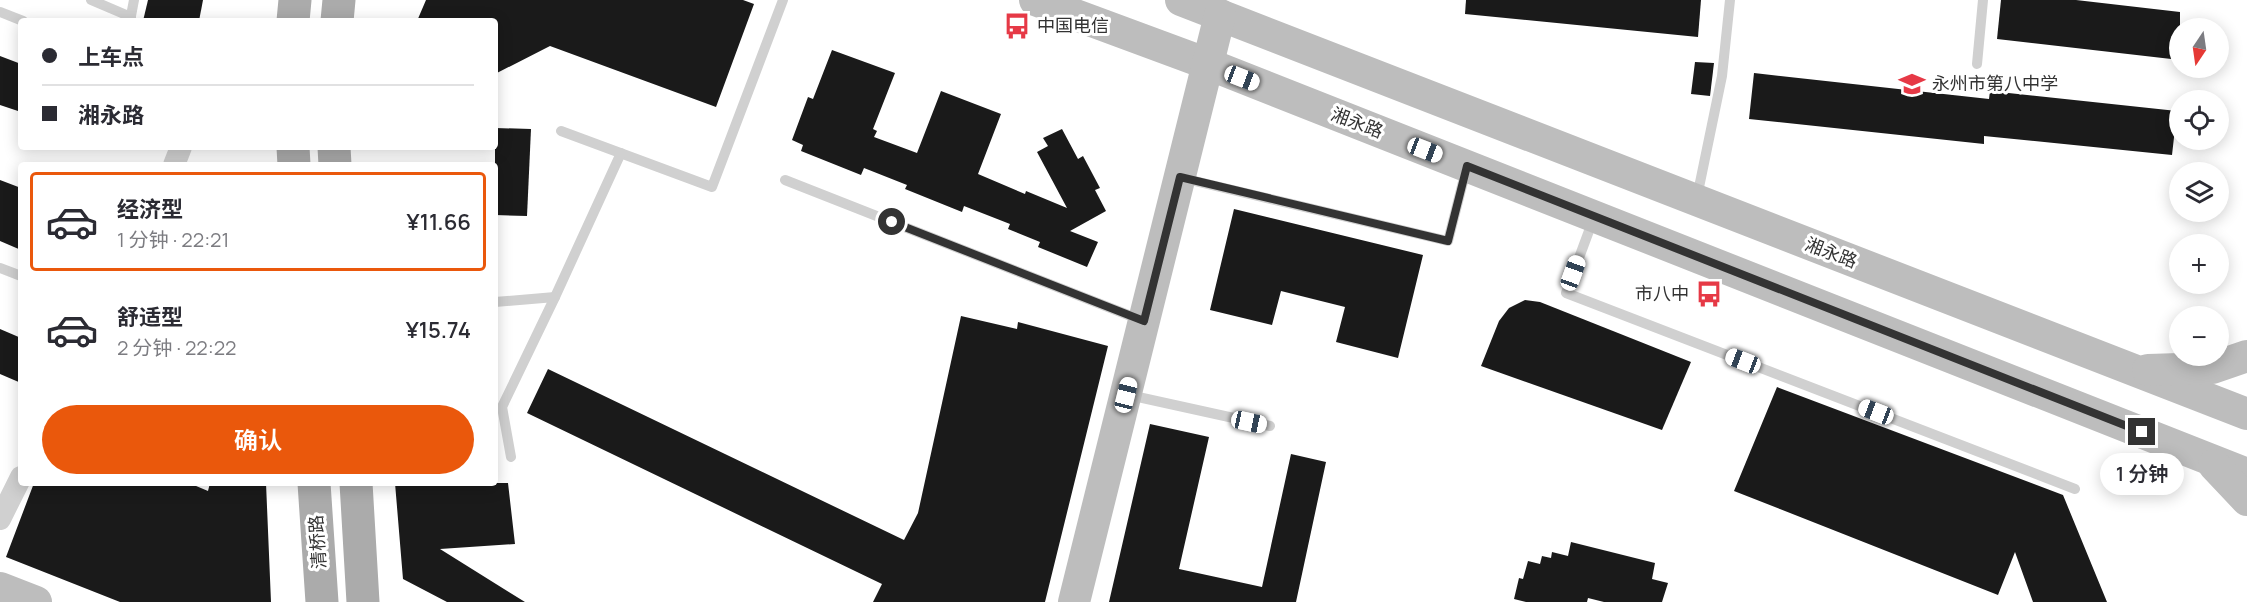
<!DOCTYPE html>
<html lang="zh">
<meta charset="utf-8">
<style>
:root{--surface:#fff;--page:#f2f2f3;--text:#2b2b33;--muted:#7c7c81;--line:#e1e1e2;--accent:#ea580c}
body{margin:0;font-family:Manrope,"Noto Sans SC",sans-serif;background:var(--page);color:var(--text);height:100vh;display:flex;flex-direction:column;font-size:22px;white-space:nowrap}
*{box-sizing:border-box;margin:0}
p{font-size:20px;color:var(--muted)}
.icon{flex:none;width:33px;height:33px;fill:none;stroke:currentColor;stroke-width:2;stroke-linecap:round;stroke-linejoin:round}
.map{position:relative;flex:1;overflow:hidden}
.side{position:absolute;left:18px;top:162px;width:480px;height:324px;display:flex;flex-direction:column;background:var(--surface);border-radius:6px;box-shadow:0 3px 15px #0003}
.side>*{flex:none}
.hud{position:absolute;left:18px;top:18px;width:480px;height:132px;border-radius:6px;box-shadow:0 3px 15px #0003;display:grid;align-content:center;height:132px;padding:0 24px;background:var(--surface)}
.needle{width:39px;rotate:193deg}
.fabs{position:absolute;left:2169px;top:18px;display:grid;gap:12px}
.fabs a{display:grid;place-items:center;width:60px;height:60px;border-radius:50%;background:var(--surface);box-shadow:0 3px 15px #0003;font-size:30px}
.end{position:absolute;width:27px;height:27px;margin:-14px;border:8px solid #333;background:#fff;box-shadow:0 0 0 3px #fff}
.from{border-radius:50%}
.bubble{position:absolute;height:42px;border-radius:21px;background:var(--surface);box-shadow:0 3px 15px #0003;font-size:20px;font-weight:600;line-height:42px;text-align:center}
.car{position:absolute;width:18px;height:36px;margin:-18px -9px;border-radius:8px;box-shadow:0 0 4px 2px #0007;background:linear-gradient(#fff 24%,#345 0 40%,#fff 0 76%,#345 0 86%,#fff 0)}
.hud b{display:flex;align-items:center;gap:21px;height:57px;font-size:22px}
.hud b+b{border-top:2px solid var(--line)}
.hud i{width:15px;height:15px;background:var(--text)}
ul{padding:10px 0 0;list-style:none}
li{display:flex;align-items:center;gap:18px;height:99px;margin:0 12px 9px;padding:0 12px;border:3px solid transparent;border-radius:6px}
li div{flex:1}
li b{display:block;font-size:22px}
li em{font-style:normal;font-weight:600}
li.selected{border-color:var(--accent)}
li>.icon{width:54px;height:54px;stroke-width:1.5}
.button{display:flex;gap:12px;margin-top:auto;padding:12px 24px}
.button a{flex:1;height:69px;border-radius:36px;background:var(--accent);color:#fff;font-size:24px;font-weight:600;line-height:69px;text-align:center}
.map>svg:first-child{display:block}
.building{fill:#1a1a1a}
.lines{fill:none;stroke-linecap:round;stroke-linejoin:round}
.lane{stroke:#d0d0d0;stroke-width:10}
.street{stroke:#d0d0d0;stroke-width:22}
.secondary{stroke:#bdbdbd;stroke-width:32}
.primary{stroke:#ababab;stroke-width:33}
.route{stroke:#333;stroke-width:8}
.labels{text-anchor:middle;stroke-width:6;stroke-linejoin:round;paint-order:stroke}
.poi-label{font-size:18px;fill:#333;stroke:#fff;text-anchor:start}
.street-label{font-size:18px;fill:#333;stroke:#fff}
</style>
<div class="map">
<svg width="2247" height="602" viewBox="0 0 2247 602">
<rect width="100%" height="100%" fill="#fff"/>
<!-- building -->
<g class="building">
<polygon points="148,0 203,0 199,21 143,21"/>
<polygon points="426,0 743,0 754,4 716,107 550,46 495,74 495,21 417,21"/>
<polygon points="1466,0 1701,0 1698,37 1465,14"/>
<polygon points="2001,0 2076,0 2180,12 2180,60 1997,39"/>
<polygon points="832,50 895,73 873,129 877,131 874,137 917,153 941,91 1001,114 978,174 1025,194 1026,191 1067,208 1037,152 1048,146 1043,138 1062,129 1078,159 1083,156 1100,188 1095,190 1106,211 1070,231 1098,242 1087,267 1038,247 1040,242 1008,229 1010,224 964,206 962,212 905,189 907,185 864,168 861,175 801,151 803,145 792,140 808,97 813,99"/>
<polygon points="0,56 21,64 21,112 0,105"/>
<polygon points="1695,62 1714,63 1710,96 1691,94"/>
<polygon points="1754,73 1989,99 1990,91 2177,111 2172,155 1984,136 1984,144 1749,119"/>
<polygon points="495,128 531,129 527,216 495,215"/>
<polygon points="0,180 21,188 21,250 0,241"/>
<polygon points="1234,209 1423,255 1398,358 1336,342 1345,307 1281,291 1272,325 1210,310"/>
<polygon points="1525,300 1540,302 1691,362 1662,430 1481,366 1499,321 1509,308"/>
<polygon points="961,316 1017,329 1018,322 1108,346 1045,602 873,602 882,584 527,413 548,369 904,540 918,513"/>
<polygon points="0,329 21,338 21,383 0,374"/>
<polygon points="1777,387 2063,495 2107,602 2033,602 2015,552 1998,595 1734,491"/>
<polygon points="1150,424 1209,437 1179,569 1262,587 1291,454 1326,462 1296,602 1109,602"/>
<polygon points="34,483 189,483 208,491 210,483 266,483 271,602 120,602 6,557"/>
<polygon points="395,483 508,483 515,544 440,549 525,602 447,602 403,579"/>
<polygon points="1571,542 1655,563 1652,579 1668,583 1662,602 1604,602 1588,598 1587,602 1526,602 1514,599 1519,578 1523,579 1528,561 1540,564 1542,556 1551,558 1552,552 1568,556"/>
</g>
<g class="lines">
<!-- lane -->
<g class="lane">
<polyline points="91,0 131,17"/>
<polyline points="0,12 23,21"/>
<polyline points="130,21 134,0"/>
<polyline points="1977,64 1983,0"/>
<polyline points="561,131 712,187 783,0"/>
<polyline points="1182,178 1448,241 1466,170"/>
<polyline points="785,180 1141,320"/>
<polyline points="1697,197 1722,76 1730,0"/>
<polyline points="1593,220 1566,293 2075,489"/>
<polyline points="0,268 21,276"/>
<polyline points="495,302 555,297"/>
<polyline points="1129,395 1270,426"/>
<polyline points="511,457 502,407 555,297 621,153"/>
</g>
<!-- street -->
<g class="street">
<polyline points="174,165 181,147"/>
<polyline points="0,519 21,477"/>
</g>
<!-- secondary -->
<g class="secondary">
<polyline points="1035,0 1208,64 2247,474"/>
<polyline points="1181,0 2247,414"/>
<polyline points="2148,370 2212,368 2247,356"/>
<polyline points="2214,465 2247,500"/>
<polyline points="0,588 36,602"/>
<polyline points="1074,602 1220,15"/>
</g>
<!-- primary -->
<g class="primary">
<polyline points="293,21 295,0"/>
<polyline points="337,21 339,0"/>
<polyline points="293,147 294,165"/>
<polyline points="334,147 335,165"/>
<polyline points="314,483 322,602"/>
<polyline points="356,483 363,602"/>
</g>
</g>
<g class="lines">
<!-- route -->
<polyline class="route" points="892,222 1144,321 1180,177 1448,241 1467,166 2142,432"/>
</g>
<!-- icons -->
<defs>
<g id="bus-bare" transform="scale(2.07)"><path d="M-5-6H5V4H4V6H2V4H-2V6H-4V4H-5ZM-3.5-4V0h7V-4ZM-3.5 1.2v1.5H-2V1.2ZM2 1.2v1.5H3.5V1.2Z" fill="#e63946" stroke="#fff" stroke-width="2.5" paint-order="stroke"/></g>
<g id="school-bare" transform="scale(2.07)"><path d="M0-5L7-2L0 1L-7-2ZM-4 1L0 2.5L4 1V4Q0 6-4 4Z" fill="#e63946" stroke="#fff" stroke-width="2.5" paint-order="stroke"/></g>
</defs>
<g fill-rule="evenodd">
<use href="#bus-bare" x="1017" y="26"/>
<use href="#school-bare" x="1912" y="84"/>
<use href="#bus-bare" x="1709" y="294"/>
</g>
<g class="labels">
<!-- poi labels -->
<g class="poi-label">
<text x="1037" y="32">中国电信</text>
<text x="1932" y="90">永州市第八中学</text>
<text x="1689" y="300" text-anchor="end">市八中</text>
</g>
<!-- street labels -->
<g class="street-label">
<text transform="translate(1357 123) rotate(21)" y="6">湘永路</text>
<text transform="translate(1831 253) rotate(21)" y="6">湘永路</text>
<text transform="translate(318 542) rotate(-94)" y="6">清桥路</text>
</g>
</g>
</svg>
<div class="fabs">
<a><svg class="needle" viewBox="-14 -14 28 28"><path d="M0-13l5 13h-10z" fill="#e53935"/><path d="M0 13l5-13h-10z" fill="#7c7c81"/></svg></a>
<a><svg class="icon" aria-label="locate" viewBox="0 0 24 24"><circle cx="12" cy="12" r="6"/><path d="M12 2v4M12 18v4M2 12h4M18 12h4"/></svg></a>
<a><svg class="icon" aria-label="layers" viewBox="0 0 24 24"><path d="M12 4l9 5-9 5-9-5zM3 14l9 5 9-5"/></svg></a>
<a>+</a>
<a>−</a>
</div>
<i class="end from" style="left:892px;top:222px"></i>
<i class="end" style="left:2142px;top:432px"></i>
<div class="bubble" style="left:2100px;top:453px;width:84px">1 分钟</div>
<i class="car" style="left:1242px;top:78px;rotate:111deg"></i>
<i class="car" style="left:1425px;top:150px;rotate:111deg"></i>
<i class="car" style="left:1573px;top:273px;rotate:20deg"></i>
<i class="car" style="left:1743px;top:361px;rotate:291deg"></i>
<i class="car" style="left:1126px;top:395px;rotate:14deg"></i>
<i class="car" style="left:1876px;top:412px;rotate:291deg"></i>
<i class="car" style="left:1249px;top:422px;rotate:102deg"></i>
<div class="hud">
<b><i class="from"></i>上车点</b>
<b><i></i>湘永路</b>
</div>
<section class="side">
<ul>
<li class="selected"><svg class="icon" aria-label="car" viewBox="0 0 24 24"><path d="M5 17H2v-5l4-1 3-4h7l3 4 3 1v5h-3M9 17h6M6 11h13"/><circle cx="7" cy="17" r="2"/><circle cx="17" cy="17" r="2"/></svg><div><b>经济型</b><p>1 分钟 · 22:21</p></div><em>¥11.66</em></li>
<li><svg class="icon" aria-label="car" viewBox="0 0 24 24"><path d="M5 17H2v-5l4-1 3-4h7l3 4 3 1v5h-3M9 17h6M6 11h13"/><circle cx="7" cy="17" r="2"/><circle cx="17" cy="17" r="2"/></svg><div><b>舒适型</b><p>2 分钟 · 22:22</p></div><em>¥15.74</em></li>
</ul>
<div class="button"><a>确认</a></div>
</section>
</div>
